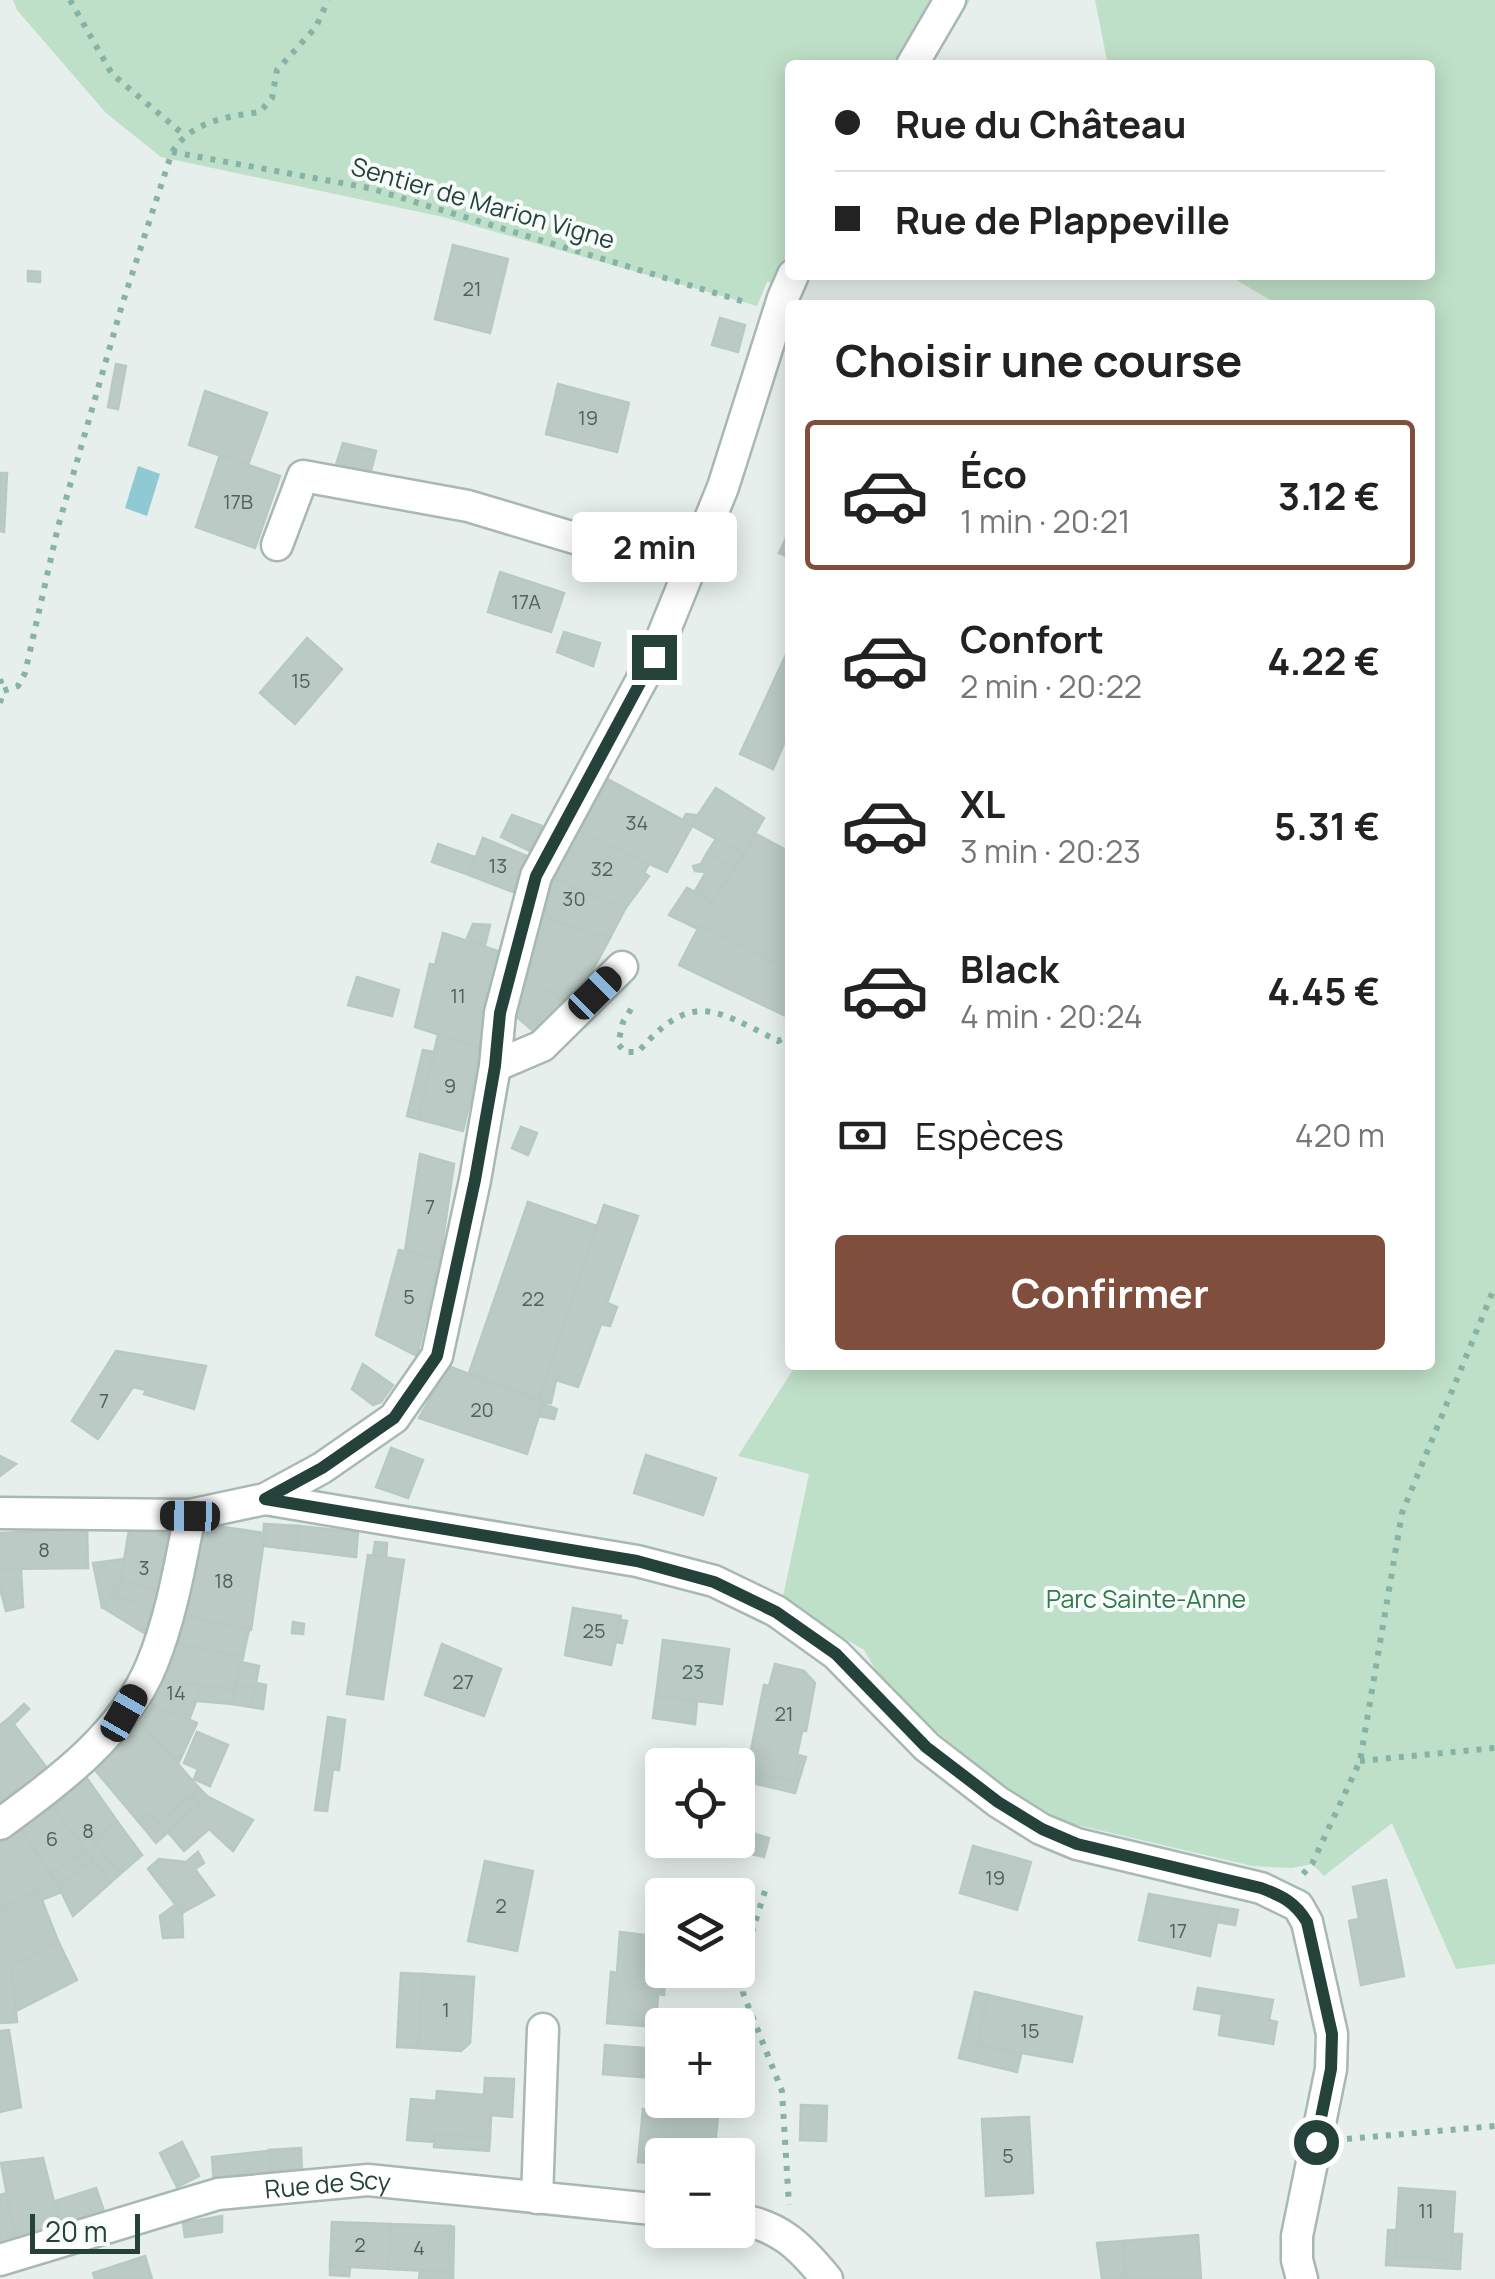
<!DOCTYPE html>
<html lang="fr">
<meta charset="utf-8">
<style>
:root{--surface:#fff;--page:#f6f6f6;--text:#222;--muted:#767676;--line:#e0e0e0;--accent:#804e3d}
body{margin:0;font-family:Manrope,sans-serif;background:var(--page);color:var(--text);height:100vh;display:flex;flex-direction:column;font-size:38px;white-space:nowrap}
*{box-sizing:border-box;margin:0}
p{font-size:32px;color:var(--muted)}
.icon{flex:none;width:55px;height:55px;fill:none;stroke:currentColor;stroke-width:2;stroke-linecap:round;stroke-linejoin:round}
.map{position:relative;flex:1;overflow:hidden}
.sheet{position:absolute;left:785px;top:300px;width:650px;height:1070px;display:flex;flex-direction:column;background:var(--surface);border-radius:10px;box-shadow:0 5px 25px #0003}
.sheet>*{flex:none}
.top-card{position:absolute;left:785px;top:60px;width:650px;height:220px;border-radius:10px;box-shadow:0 5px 25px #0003;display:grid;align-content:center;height:220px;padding:0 50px;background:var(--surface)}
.controls{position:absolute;left:645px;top:1748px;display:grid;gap:20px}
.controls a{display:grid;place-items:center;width:110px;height:110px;border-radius:10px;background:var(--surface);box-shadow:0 5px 25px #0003;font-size:50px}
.scale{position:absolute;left:30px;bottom:25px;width:110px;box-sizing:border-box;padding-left:10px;border:5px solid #24423a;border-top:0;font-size:28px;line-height:35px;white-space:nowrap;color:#24423a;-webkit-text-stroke:8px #f7fbf9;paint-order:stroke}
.end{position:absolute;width:45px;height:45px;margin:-22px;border:12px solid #24423a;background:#fff;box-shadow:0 0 0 5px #fff}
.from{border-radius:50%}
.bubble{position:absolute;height:70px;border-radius:10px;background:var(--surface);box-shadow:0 5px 25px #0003;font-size:32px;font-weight:700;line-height:70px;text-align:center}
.car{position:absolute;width:30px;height:60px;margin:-30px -15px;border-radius:12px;box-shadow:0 0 8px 2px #0007;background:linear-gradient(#222 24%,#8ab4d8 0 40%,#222 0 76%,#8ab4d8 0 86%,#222 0)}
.top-card b{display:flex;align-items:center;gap:35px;height:95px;font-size:38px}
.top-card b+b{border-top:2px solid var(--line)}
.top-card i{width:25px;height:25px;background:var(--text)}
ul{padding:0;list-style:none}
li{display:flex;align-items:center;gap:30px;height:150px;margin:0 20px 15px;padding:0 30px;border:5px solid transparent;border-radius:10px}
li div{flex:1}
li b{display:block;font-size:38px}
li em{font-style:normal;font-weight:700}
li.current{border-color:var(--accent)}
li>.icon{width:90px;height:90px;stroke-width:1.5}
h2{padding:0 50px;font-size:45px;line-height:120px}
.pay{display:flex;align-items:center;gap:25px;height:110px;padding:0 50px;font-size:38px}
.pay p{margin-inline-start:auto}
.action{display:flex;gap:20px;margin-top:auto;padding:20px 50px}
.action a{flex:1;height:115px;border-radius:10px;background:var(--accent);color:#fff;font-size:40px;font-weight:700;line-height:115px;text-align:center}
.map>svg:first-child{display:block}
.green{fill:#bfe0c8}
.water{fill:#8ec9d4}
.building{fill:#bbcac4;stroke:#b8c9c2;stroke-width:2.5}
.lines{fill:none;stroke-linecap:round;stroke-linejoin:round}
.minor-casing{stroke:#a8b8b2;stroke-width:35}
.path{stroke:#86b3a5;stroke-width:6;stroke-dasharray:5 8;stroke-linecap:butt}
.minor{stroke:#fff;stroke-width:30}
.route{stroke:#24423a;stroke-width:12}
.labels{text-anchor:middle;stroke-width:8;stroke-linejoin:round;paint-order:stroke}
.number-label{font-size:20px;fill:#4a645c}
.street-label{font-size:25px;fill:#24423a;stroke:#f7fbf9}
.park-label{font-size:25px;fill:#2d7a4b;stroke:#f7fbf9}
</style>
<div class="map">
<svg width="1495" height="2279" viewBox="0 0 1495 2279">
<rect width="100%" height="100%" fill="#e6efeb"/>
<!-- green -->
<g class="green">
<polygon points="13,0 970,0 931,65 790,65 790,275 808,275 800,288 767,282 757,306 443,217 161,157 106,113 17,10"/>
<polygon points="1095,0 1495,0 1495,1964 1456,1969 1392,1823 1324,1876 1312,1864 1292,1868 1252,1866 1073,1824 1029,1804 1008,1790 889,1693 864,1650 782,1601 809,1474 738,1456 796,1365 1430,1365 1430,305 1279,305 1228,275 1430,275 1430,65 1108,65"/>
</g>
<!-- water -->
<polygon class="water" points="138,466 160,474 147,516 125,508"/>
<!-- building -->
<g class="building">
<polygon points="453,245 508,259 490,333 435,319"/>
<polygon points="28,271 40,272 40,282 28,281"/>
<polygon points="720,318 745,325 738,352 712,345"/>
<polygon points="116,364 126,366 118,409 108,407"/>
<polygon points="558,384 629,403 617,452 546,434"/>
<polygon points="205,391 267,413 248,465 189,445"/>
<polygon points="343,443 376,451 370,475 336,465"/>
<polygon points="220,455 280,476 255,548 196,527"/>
<polygon points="0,473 7,473 4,532 0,531"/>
<polygon points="790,530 790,558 779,553"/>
<polygon points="500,572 564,593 551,632 488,612"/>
<polygon points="564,632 600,643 593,666 557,652"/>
<polygon points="307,638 342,669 295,724 260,693"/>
<polygon points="790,646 790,730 773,769 740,754"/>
<polygon points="604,777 683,820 686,814 698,815 667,872 577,831"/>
<polygon points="716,788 764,818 743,854 691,825"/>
<polygon points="512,815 542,826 530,851 501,837"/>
<polygon points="577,831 649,864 644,873 649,876 625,909 553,878"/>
<polygon points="756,834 790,852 790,971 700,925 696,928 669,915 687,888 713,902"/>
<polygon points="483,838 527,856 513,892 469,875"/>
<polygon points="716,839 743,854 734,867 707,853"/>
<polygon points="438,844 475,857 469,875 432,862"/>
<polygon points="707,853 734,867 713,902 695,891 706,872 695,871 693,866 701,864"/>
<polygon points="553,878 625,909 610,938 540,916"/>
<polygon points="540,916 610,938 573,1006 520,975"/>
<polygon points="473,924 490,925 485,945 467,938"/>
<polygon points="700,925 790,971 790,1018 679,965"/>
<polygon points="443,933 504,953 482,1049 415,1027 430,964 435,965"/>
<polygon points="520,975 573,1006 539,1036 509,1010"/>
<polygon points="357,977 399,990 392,1016 348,1005"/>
<polygon points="438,1035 482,1049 463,1131 418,1119"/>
<polygon points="423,1050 434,1052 418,1119 407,1116"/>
<polygon points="521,1127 537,1133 528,1155 512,1148"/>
<polygon points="420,1154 454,1164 440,1259 405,1251"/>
<polygon points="528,1202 597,1226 539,1399 469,1373"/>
<polygon points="604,1205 638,1216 607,1303 617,1307 610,1326 601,1324 578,1387 556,1380 551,1403 543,1402 539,1399"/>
<polygon points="399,1250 440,1259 417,1356 376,1335"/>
<polygon points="116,1351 206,1366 194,1409 144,1394 146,1390 133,1387 98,1439 72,1421"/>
<polygon points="363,1364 393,1385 381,1402 373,1405 352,1389"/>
<polygon points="448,1366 543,1402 527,1454 419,1418"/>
<polygon points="543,1404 557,1409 554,1419 539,1416"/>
<polygon points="391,1448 423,1460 408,1498 376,1487"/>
<polygon points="646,1455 716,1478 703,1515 634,1493"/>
<polygon points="0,1456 16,1464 0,1476"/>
<polygon points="264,1524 299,1526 298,1550 263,1546"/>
<polygon points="210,1525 265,1533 251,1630 180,1615 203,1534"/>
<polygon points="299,1526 358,1532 356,1557 298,1550"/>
<polygon points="87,1529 88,1568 0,1569 0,1533"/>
<polygon points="129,1530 171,1534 161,1592 124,1581 120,1585"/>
<polygon points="375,1542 387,1543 386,1558 373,1556"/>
<polygon points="368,1555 404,1560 383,1699 347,1694"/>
<polygon points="125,1559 120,1585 102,1607 93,1563"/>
<polygon points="0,1569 21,1570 23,1607 6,1611 0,1588"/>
<polygon points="124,1581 161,1592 153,1611 113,1594"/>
<polygon points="113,1594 153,1611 144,1633 102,1607"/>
<polygon points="573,1608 621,1616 611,1665 565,1655"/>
<polygon points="178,1614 249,1630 243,1657 172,1643"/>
<polygon points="620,1620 627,1621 622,1643 616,1642"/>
<polygon points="293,1622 304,1624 303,1634 292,1633"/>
<polygon points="663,1640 729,1649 722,1704 656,1696"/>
<polygon points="172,1643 243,1657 235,1690 161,1680"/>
<polygon points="442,1644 501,1669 484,1716 425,1695"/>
<polygon points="241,1662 259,1666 255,1688 236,1685"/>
<polygon points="775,1664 804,1671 815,1683 806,1731 802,1731 797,1755 801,1756 794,1782 747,1770 764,1685 769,1686"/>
<polygon points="161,1680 202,1685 189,1720 148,1703"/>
<polygon points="256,1683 266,1685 263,1709 251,1707"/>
<polygon points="202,1685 235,1690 232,1704 196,1701"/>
<polygon points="236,1685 255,1688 251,1707 232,1704"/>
<polygon points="656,1696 697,1702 695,1724 653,1718"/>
<polygon points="24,1704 29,1709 14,1724 9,1718"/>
<polygon points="153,1705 197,1723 178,1764 141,1722"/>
<polygon points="328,1717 345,1720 339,1770 321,1768"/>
<polygon points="9,1718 47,1768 0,1804 0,1725"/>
<polygon points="141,1722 199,1788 159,1823 148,1814 138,1821 95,1770"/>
<polygon points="197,1732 228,1745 210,1786 194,1779 198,1769 184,1763"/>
<polygon points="801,1756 806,1757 795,1793 744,1781 747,1770 794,1782"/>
<polygon points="321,1768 333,1769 327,1811 315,1810"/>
<polygon points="86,1777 117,1821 93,1840 120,1874 110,1883 53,1807"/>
<polygon points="199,1788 207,1796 200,1803 192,1796"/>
<polygon points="192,1796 200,1803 156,1843 138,1821 148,1814 159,1823"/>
<polygon points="207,1796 253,1820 233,1851 209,1829 184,1851 168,1832"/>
<polygon points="53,1807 86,1850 50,1874 20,1828"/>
<polygon points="117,1821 142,1855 120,1874 93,1840"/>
<polygon points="20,1828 62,1892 42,1900 38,1890 0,1909 0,1841"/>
<polygon points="752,1833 769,1838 764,1857 747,1853"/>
<polygon points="973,1846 1031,1862 1017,1910 960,1893"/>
<polygon points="86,1850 93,1861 84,1868 76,1856"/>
<polygon points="198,1852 204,1863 195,1869 214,1895 182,1913 148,1869 159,1859 186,1862"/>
<polygon points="76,1856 84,1868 58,1885 50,1874"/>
<polygon points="93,1861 110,1883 73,1916 58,1885"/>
<polygon points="485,1861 533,1871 517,1951 468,1941"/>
<polygon points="1386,1880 1404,1976 1361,1985 1349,1921 1359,1919 1353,1887"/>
<polygon points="38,1890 58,1941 12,1967 17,2022 0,2023 0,1909"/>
<polygon points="1149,1894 1220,1907 1210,1956 1139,1940"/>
<polygon points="175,1905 182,1913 183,1937 163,1938 160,1916"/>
<polygon points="1220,1907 1238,1910 1235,1925 1217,1922"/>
<polygon points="620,1932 662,1937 662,1970 666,1970 664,1995 658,1994 656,2027 607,2023 611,1972 617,1973"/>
<polygon points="58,1941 77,1980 16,2011 12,1967"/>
<polygon points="401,1973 423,1974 418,2048 397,2047"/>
<polygon points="423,1974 474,1977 470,2043 461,2051 418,2048"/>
<polygon points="1198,1988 1273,2000 1269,2020 1277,2022 1273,2044 1219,2035 1222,2014 1194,2009"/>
<polygon points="975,1992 988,1995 977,2045 1021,2055 1017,2072 959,2058"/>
<polygon points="988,1995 1082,2017 1072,2062 977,2045"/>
<polygon points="9,2030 21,2107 0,2112 0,2031"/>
<polygon points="605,2045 656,2049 653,2078 603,2074"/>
<polygon points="485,2078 514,2079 512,2117 491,2115 490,2138 435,2134 434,2142 407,2140 411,2099 436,2101 437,2091 484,2095"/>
<polygon points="801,2105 827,2106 826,2141 800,2140"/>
<polygon points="643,2109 718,2116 714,2155 662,2155 662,2164 638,2162"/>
<polygon points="1029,2117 1033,2193 986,2196 982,2119"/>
<polygon points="435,2134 490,2138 489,2151 434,2147"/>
<polygon points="182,2142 199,2176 177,2187 160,2153"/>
<polygon points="301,2148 302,2172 271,2174 269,2150"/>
<polygon points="269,2151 271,2178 214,2184 212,2157"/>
<polygon points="43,2158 61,2230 16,2243 1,2163"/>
<polygon points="96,2188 105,2214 61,2230 55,2201"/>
<polygon points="1399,2188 1455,2192 1451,2260 1395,2257"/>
<polygon points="7,2193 16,2243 0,2247 0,2195"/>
<polygon points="222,2216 222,2232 185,2237 183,2223"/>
<polygon points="332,2222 390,2224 389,2269 330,2266"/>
<polygon points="390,2224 450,2226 448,2272 389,2269"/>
<polygon points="450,2226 454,2227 453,2279 419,2279 420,2270 448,2272"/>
<polygon points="1388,2230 1396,2230 1395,2257 1451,2260 1453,2234 1462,2234 1460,2269 1386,2265"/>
<polygon points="1198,2235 1201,2279 1126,2279 1123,2241"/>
<polygon points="1123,2241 1126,2279 1102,2279 1097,2243"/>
<polygon points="145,2256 152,2279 95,2279 93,2273"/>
<polygon points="330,2266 350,2268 349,2276 330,2275"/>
</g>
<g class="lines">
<!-- minor casing -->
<g class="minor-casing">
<g id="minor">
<polyline points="912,65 950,0"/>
<polyline points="277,545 303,476 468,506 601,546 692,565"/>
<polyline points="495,1066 542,1046 622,967"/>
<polyline points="265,1499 637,1561 714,1581 776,1611 836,1654 927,1747 998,1802 1041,1829 1077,1844 1261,1888 1298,1906 1307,1922 1332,2034 1331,2069 1297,2236 1297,2260 1302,2279"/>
<polyline points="0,1513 190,1515 265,1499 322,1468 394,1418 437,1356 475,1180 495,1066 500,1013 536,876 654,657 723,487 783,298 793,275"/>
<path d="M0 1824C58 1782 124 1733 152 1664 171 1618 180 1565 190 1515"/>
<polyline points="537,2198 543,2029"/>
<path d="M738 2219C780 2226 800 2246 827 2279"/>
<path id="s1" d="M0 2260 218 2194 368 2180 662 2210"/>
</g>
</g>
<!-- path -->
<g class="path">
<polyline points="70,0 112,74 183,134"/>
<polyline points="172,152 369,188 748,303"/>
<polyline points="0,679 3,691"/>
<path d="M0 703 3 691 18 686 25 673 58 527 122 305 172 152C192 121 226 117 260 112L272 98 277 70 316 27 328 0"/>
<path d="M631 1009 623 1022 618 1044 625 1052H638C691 991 713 1008 778 1041L790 1035"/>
<polyline points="1360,1761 1495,1748"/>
<polyline points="1303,1874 1312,1864 1360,1761 1402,1513 1495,1286"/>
<polyline points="765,1891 742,1964 743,1993 782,2091 789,2205"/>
<polyline points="1347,2139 1495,2126"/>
</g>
<!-- minor -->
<use href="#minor" class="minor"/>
</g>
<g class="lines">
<!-- route -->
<path class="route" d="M654 657 536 876 500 1013 495 1066 475 1180 437 1356 394 1418 322 1468 265 1499 637 1561 714 1582 776 1612 836 1654 926 1747 998 1802 1042 1829 1077 1844 1261 1888C1282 1896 1295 1902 1307 1922L1332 2034 1331 2069 1316 2142"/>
</g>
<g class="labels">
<!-- number labels -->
<g class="number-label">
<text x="472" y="296">21</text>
<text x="588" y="425">19</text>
<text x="238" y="509">17B</text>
<text x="526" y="609">17A</text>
<text x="301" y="688">15</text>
<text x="637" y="830">34</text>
<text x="498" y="873">13</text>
<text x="602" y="876">32</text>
<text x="574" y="906">30</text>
<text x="458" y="1003">11</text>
<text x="450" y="1093">9</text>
<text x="430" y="1214">7</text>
<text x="409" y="1304">5</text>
<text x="533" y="1306">22</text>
<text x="104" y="1408">7</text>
<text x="482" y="1417">20</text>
<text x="44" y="1557">8</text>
<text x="144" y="1575">3</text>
<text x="224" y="1588">18</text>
<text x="594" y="1638">25</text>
<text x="693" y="1679">23</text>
<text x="463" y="1689">27</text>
<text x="176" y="1700">14</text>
<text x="784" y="1721">21</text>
<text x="88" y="1838">8</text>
<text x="52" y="1846">6</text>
<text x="995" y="1885">19</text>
<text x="501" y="1913">2</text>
<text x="1178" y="1938">17</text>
<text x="446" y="2017">1</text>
<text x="1030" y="2038">15</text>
<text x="1008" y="2163">5</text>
<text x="1426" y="2218">11</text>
<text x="360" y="2252">2</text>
<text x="419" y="2255">4</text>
</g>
<!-- street labels -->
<g class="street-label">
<text transform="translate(483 203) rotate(16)" y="9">Sentier de Marion Vigne</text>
<text dy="9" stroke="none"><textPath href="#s1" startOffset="338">Rue de Scy</textPath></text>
</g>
<!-- park labels -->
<g class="park-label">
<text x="1146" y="1608">Parc Sainte-Anne</text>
</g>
</g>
</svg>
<div class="controls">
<a><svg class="icon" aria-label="locate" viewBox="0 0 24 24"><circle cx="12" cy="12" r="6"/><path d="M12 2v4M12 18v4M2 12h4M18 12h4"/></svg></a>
<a><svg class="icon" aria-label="layers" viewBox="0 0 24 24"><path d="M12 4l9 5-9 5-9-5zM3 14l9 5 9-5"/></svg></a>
<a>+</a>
<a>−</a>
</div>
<div class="scale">20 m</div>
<i class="end from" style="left:1316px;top:2142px"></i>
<i class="end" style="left:654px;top:657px"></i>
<div class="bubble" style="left:572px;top:512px;width:165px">2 min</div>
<i class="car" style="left:595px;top:993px;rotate:45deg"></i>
<i class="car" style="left:190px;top:1516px;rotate:271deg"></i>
<i class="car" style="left:124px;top:1713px;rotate:30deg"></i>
<div class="top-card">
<b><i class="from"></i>Rue du Château</b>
<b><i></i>Rue de Plappeville</b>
</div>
<section class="sheet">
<h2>Choisir une course</h2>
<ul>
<li class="current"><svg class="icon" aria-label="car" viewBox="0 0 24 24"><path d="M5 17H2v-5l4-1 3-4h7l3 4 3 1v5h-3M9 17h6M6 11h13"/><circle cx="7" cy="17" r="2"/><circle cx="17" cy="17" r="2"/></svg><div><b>Éco</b><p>1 min · 20:21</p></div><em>3.12 €</em></li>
<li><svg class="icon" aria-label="car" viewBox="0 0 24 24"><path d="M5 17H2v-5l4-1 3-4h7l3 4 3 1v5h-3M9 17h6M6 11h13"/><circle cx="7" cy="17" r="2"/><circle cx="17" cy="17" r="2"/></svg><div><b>Confort</b><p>2 min · 20:22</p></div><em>4.22 €</em></li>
<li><svg class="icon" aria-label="car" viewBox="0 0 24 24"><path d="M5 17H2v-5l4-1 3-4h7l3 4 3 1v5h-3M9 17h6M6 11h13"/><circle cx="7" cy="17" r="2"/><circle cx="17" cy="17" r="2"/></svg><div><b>XL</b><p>3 min · 20:23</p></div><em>5.31 €</em></li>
<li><svg class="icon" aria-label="car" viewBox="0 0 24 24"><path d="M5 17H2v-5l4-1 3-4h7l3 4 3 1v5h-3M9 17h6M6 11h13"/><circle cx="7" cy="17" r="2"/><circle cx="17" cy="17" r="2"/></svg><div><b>Black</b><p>4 min · 20:24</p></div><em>4.45 €</em></li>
</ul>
<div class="pay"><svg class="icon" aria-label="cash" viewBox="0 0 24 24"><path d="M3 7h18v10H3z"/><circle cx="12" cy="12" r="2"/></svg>Espèces<p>420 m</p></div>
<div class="action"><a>Confirmer</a></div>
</section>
</div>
